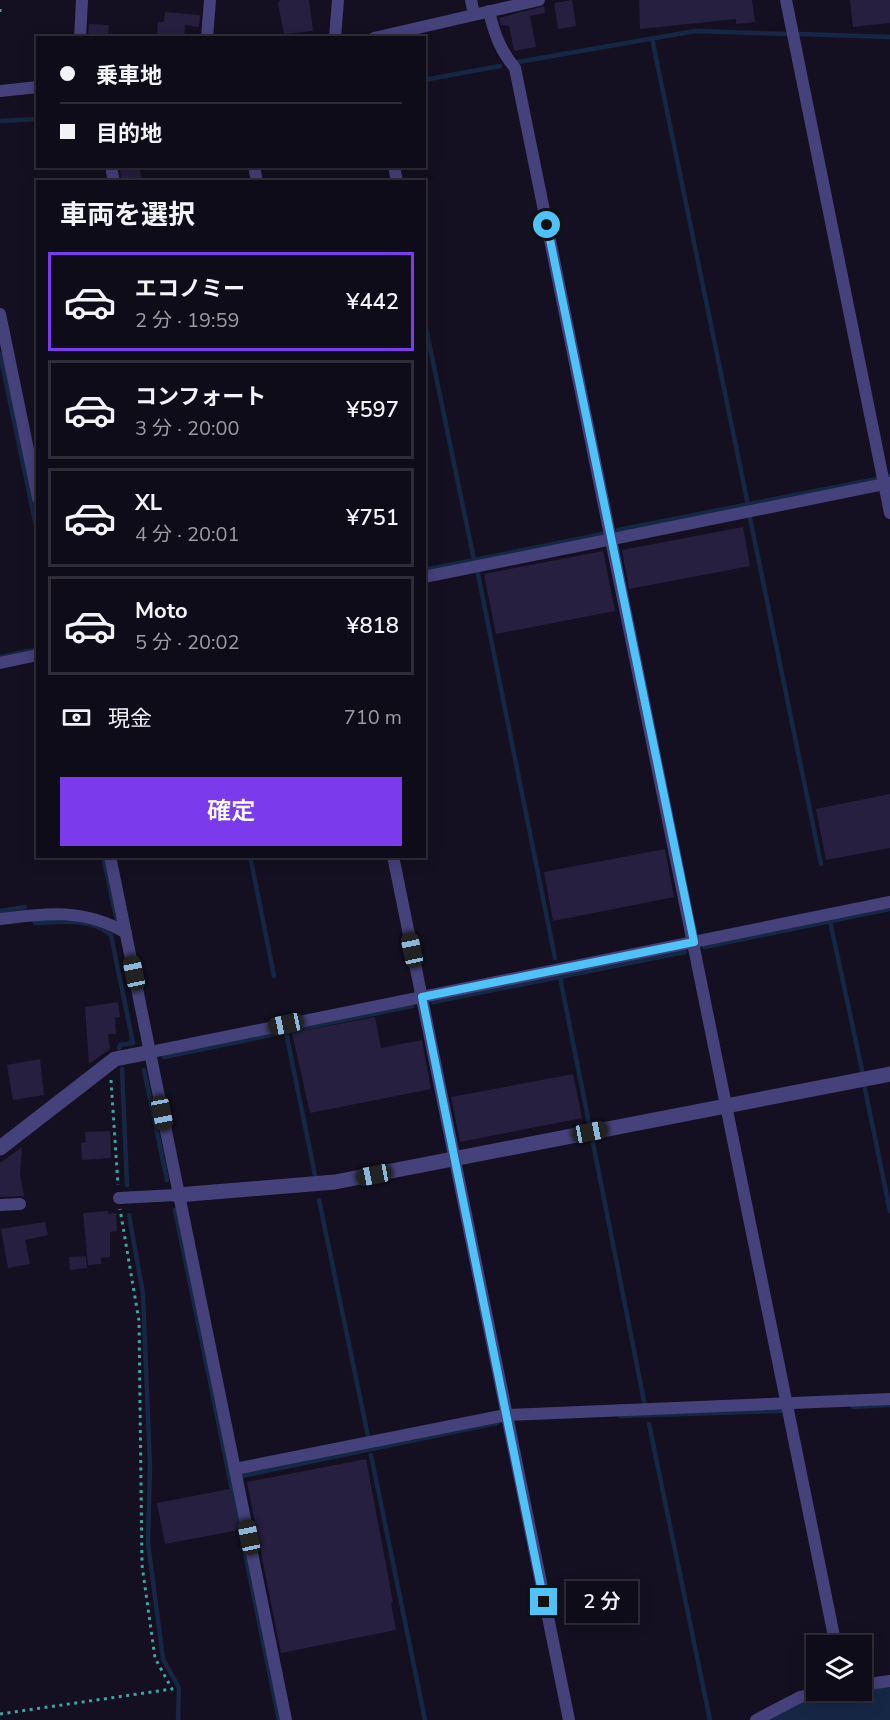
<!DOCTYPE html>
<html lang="ja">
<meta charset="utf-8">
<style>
:root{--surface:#0f0c19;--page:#1d1a26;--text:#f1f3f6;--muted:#9b9ba2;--line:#2f2c38;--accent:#7c3aed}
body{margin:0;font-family:"Nunito Sans","Noto Sans JP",sans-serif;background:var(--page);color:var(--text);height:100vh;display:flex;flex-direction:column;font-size:22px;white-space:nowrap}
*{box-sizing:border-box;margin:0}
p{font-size:20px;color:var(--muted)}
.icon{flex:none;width:33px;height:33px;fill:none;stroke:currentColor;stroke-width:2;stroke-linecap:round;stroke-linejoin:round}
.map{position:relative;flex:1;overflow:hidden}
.sheet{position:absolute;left:36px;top:180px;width:390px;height:678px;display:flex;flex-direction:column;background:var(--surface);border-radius:0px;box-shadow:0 3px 15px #0003,0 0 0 2px var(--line)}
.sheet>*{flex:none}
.banner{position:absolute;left:36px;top:36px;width:390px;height:132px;border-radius:0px;box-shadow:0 3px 15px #0003,0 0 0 2px var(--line);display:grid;align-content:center;height:132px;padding:0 24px;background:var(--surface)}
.buttons{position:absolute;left:806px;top:1635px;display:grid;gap:12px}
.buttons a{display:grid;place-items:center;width:66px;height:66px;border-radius:0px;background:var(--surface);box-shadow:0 3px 15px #0003,0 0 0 2px var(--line);font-size:30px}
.end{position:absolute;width:27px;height:27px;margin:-14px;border:8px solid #4fc3f7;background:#111;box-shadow:0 0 0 3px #111}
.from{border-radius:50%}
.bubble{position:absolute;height:42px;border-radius:0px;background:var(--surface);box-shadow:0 3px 15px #0003,0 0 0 2px var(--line);font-size:20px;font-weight:600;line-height:42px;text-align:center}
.car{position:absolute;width:18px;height:36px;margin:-18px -9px;border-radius:8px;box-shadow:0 0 4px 2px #0007;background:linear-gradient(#222 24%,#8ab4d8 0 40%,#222 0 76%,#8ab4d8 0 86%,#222 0)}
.banner b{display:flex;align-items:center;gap:21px;height:57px;font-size:22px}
.banner b+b{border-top:2px solid var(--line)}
.banner i{width:15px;height:15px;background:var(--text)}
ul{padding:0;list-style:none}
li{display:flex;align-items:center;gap:18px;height:99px;margin:0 12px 9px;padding:0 12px;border:3px solid var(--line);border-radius:0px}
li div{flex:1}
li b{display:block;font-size:22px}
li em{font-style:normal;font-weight:600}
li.active{border-color:var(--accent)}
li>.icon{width:54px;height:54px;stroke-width:1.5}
h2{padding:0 24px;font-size:27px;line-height:72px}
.pay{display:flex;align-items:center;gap:15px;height:66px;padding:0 24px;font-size:22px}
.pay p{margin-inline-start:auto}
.primary-button{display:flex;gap:12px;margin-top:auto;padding:12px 24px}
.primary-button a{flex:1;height:69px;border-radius:0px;background:var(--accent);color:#fff;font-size:24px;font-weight:600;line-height:69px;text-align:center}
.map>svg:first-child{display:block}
.water{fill:#162745}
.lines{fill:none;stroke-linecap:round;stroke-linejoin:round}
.stream{stroke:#162745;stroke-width:4.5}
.building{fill:#261f3f}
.path{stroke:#3ea5a2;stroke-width:3;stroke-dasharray:3 4.5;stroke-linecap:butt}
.minor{stroke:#45417a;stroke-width:12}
.tertiary{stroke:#45417a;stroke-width:15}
.route{stroke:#4fc3f7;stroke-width:8}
</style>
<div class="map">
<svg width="890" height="1720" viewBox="0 0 890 1720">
<rect width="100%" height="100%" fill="#141021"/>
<!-- water -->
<polygon class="water" points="890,1685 890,1720 762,1720 801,1701"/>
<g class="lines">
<!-- stream -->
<g class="stream">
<polyline points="800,34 890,37"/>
<polyline points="652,38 748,505"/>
<polyline points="518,62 695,31 785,34"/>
<polyline points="424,80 500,66"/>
<polyline points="0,121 38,119"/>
<polyline points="426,328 474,560"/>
<polyline points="0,354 38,535"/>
<polyline points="889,476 890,476"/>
<polyline points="750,518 821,864"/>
<polyline points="618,530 877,479"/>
<polyline points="424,570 603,534"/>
<polyline points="478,574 555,958"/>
<polyline points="0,657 38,649"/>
<polyline points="103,856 117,921"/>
<polyline points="250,856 274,976"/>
<polyline points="0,911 25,907"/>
<polyline points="830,921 862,1070"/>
<path d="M35 923C60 922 91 917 111 935L133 1043 120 1045 119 1048"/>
<polyline points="704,947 890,909"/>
<polyline points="560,977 589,1123"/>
<polyline points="433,1002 685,952"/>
<polyline points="286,1032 315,1175"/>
<polyline points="164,1057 412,1006"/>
<polyline points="122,1069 127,1185"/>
<polyline points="144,1070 167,1180"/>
<polyline points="865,1089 890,1211"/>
<polyline points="593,1143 644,1401"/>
<polyline points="319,1200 368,1436"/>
<polyline points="175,1210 279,1720"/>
<polyline points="129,1215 143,1294 150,1466 148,1543 163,1659 179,1688 178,1720"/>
<polyline points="853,1407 890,1405"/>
<polyline points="620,1416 781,1411"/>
<polyline points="649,1424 710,1720"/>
<polyline points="371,1455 425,1720"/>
<polyline points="242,1476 497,1423"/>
</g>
</g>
<!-- building -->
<g class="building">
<polygon points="280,0 309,0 313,31 284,34 278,3"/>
<polygon points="572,0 576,26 558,29 554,3"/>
<polygon points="639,0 752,0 755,22 736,24 736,19 640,29"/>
<polygon points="850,0 890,0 890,23 853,27"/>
<polygon points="544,6 545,13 530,16 536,47 514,51 509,26 501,25 499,18"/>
<polygon points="165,12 200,15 199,27 185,25 184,38 157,38 158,22 164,22"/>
<polygon points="89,24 109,25 108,38 88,37"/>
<polygon points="119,166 139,166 142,182 122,182"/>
<polygon points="743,527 750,566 629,589 622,550"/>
<polygon points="603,551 615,611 496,634 484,574"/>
<polygon points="890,794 890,848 826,860 816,809"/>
<polygon points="665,849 674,897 553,921 544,872"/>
<polygon points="118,1002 120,1017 115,1018 116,1034 108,1034 110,1049 89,1064 85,1007"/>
<polygon points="375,1017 381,1048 422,1040 431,1089 310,1113 292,1033"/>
<polygon points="40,1059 44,1095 13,1100 7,1065"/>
<polygon points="573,1074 582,1118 460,1142 451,1097"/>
<polygon points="110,1131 111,1158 82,1160 81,1143 86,1142 85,1132"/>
<polygon points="22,1147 20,1175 24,1196 0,1197 0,1163"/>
<polygon points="108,1211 108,1214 116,1213 117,1231 110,1232 110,1257 101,1258 101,1264 88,1265 83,1213"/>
<polygon points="45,1222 48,1235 25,1240 30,1264 8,1268 1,1229"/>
<polygon points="86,1256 87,1268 70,1270 69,1257"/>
<polygon points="366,1459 393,1602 391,1603 396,1630 281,1653 247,1482"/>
<polygon points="230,1489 239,1530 165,1544 157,1503"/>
</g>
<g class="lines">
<!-- path -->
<g class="path">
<polyline points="0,9 0,15"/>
<polyline points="111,1080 118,1185"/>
<polyline points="0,1714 172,1689 155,1658 142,1565 139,1321 120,1209"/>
</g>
<!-- minor -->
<g class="minor">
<polyline points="471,0 474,14"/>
<polyline points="786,0 890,513"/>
<path d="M489 11C494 33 500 50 515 68L836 1646"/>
<polyline points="80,38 82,0"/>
<polyline points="207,38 210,0"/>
<polyline points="335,38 338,0"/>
<polyline points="374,38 539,0"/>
<polyline points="0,91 38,87"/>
<polyline points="111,166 114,182"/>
<polyline points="254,166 257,182"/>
<polyline points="394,166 397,182"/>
<polyline points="0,314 38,498"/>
<polyline points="424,577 890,483"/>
<polyline points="0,663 38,655"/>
<polyline points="110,856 286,1720"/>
<polyline points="393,856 569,1720"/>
<path d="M0 919C45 913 85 908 126 933"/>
<polyline points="151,1052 890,902"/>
<polyline points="119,1198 177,1195"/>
<polyline points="0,1205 20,1204"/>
<polyline points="235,1469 506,1415 890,1399"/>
<polyline points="861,1685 890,1681"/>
<polyline points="756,1720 800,1697 832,1690"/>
</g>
<!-- tertiary -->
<g class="tertiary">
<polyline points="0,1148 115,1059 151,1052"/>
<polyline points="177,1195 335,1182 890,1074"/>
</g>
</g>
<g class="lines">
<!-- route -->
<polyline class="route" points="544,1602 422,997 694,942 547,225"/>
</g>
</svg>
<div class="buttons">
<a><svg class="icon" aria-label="layers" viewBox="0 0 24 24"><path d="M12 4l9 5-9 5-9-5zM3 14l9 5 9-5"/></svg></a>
</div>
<i class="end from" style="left:547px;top:225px"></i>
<i class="end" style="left:544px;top:1602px"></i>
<div class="bubble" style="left:566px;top:1581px;width:72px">2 分</div>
<i class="car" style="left:412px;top:950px;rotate:348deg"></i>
<i class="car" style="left:134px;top:973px;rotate:348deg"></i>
<i class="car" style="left:286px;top:1024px;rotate:258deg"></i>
<i class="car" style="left:162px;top:1113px;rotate:169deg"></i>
<i class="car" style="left:590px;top:1132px;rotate:79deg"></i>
<i class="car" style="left:374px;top:1175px;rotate:259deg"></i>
<i class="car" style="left:249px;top:1537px;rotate:348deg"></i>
<div class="banner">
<b><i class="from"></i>乗車地</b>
<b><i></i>目的地</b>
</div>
<section class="sheet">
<h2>車両を選択</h2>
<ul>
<li class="active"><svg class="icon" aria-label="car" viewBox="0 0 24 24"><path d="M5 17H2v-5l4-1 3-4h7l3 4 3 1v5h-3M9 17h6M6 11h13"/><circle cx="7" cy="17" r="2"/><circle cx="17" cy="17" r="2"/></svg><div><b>エコノミー</b><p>2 分 · 19:59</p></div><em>¥442</em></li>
<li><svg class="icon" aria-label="car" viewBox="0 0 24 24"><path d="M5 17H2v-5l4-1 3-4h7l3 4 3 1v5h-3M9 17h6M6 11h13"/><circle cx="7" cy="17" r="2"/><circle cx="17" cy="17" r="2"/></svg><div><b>コンフォート</b><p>3 分 · 20:00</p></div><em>¥597</em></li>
<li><svg class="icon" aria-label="car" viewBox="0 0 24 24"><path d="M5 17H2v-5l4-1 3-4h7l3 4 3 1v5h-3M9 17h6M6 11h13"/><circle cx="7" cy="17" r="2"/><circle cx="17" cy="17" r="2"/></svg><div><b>XL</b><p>4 分 · 20:01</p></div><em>¥751</em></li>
<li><svg class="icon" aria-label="car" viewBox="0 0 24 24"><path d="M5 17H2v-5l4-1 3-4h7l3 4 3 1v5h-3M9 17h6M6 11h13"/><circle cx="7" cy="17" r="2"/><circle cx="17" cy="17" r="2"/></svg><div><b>Moto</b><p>5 分 · 20:02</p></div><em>¥818</em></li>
</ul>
<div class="pay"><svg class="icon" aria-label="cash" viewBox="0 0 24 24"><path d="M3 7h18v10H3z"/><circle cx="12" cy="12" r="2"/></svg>現金<p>710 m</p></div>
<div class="primary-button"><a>確定</a></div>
</section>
</div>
